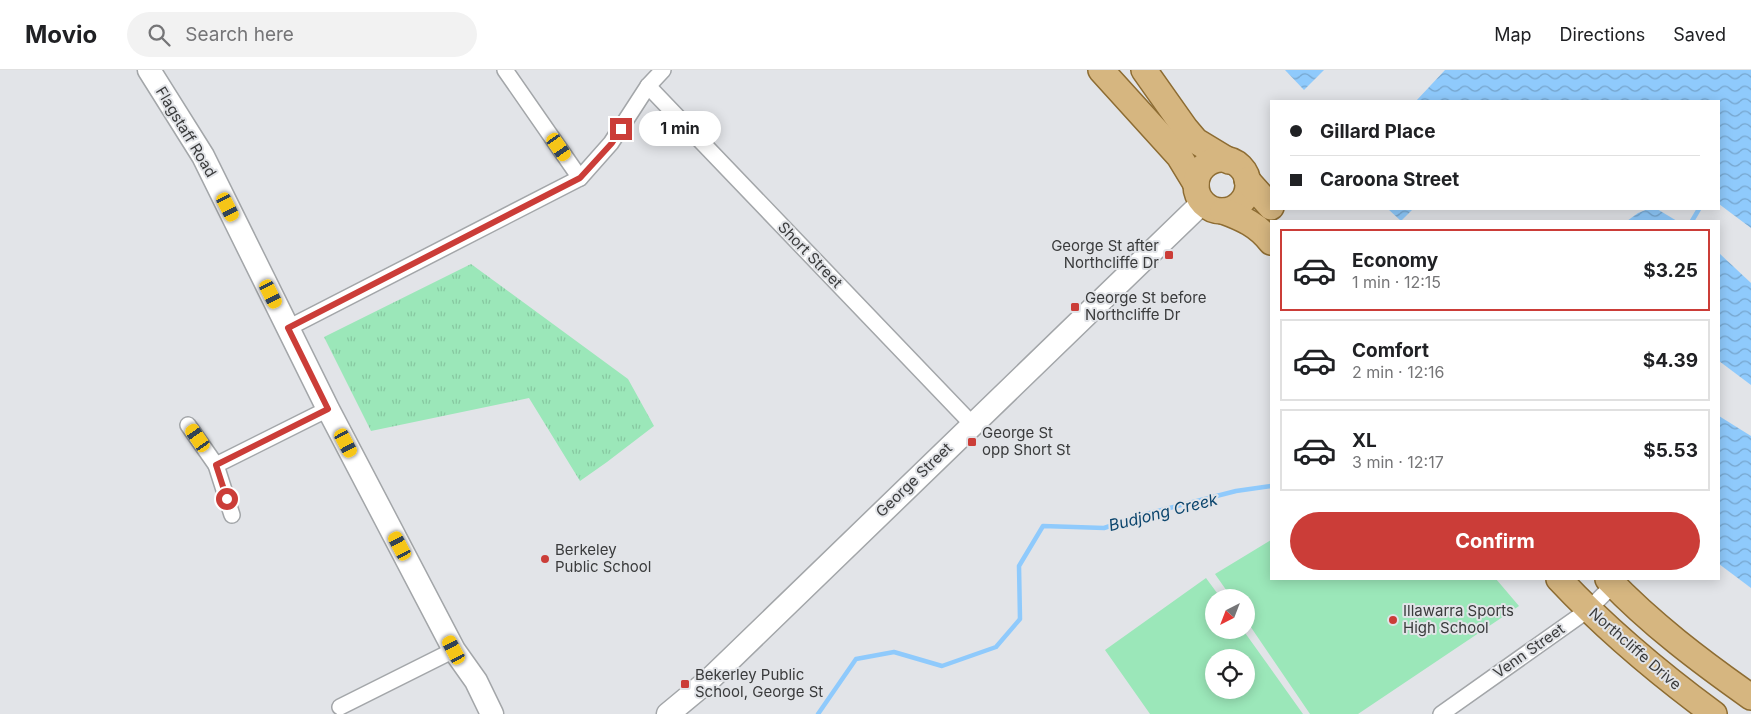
<!DOCTYPE html>
<meta charset="utf-8">
<style>
:root{--surface:#fff;--page:#f2f2f2;--text:#202124;--muted:#757577;--line:#e0e0e0;--accent:#cb3d38}
body{margin:0;font-family:Inter,sans-serif;background:var(--page);color:var(--text);height:100vh;display:flex;flex-direction:column;font-size:19px;white-space:nowrap}
*{box-sizing:border-box;margin:0}
p{font-size:16px;color:var(--muted)}
.icon{flex:none;width:28px;height:28px;fill:none;stroke:currentColor;stroke-width:2;stroke-linecap:round;stroke-linejoin:round}
.map{position:relative;flex:1;overflow:hidden}
.side{position:absolute;left:1270px;top:150px;width:450px;height:360px;display:flex;flex-direction:column;background:var(--surface);border-radius:0px;box-shadow:0 2px 12px #0003}
.side>*{flex:none}
.guide{position:absolute;left:1270px;top:30px;width:450px;height:110px;border-radius:0px;box-shadow:0 2px 12px #0003;display:grid;align-content:center;height:110px;padding:0 20px;background:var(--surface)}
.needle{width:32px;rotate:222deg}
.fabs{position:absolute;left:1205px;top:519px;display:grid;gap:10px}
.fabs a{display:grid;place-items:center;width:50px;height:50px;border-radius:50%;background:var(--surface);box-shadow:0 2px 12px #0003;font-size:25px}
.end{position:absolute;width:22px;height:22px;margin:-11px;border:6px solid #cb3d38;background:#fff;box-shadow:0 0 0 2px #fff}
.from{border-radius:50%}
.bubble{position:absolute;height:35px;border-radius:18px;background:var(--surface);box-shadow:0 2px 12px #0003;font-size:16px;font-weight:700;line-height:35px;text-align:center}
.car{position:absolute;width:15px;height:30px;margin:-15px -8px;border-radius:6px;box-shadow:0 0 4px 1px #0007;background:linear-gradient(#f5c518 24%,#345 0 40%,#f5c518 0 76%,#345 0 86%,#f5c518 0)}
.guide b{display:flex;align-items:center;gap:18px;height:48px;font-size:19px}
.guide b+b{border-top:1px solid var(--line)}
.guide i{width:12px;height:12px;background:var(--text)}
ul{padding:9px 0 0;list-style:none}
li{display:flex;align-items:center;gap:15px;height:82px;margin:0 10px 8px;padding:0 10px;border:2px solid var(--line);border-radius:0px}
li div{flex:1}
li b{display:block;font-size:19px}
li em{font-style:normal;font-weight:700}
li.selected{border-color:var(--accent)}
li>.icon{width:45px;height:45px;stroke-width:1.5}
.button{display:flex;gap:10px;margin-top:auto;padding:10px 20px}
.button a{flex:1;height:58px;border-radius:30px;background:var(--accent);color:#fff;font-size:20px;font-weight:700;line-height:58px;text-align:center}
header{display:flex;align-items:center;gap:30px;box-sizing:border-box;height:70px;padding:0 25px;background:var(--surface);border-bottom:1px solid var(--line)}
header strong{font-size:24px}
nav{display:flex;gap:28px;margin-inline-start:auto;font-size:18px}
.search{width:350px;height:45px;background:var(--page);display:flex;align-items:center;gap:12px;box-sizing:border-box;padding:0 18px;border-radius:28px;color:var(--muted);font-size:19px}
.map>svg:first-child{display:block}
.park{fill:url(#park-tufts)}
.pitch{fill:#9be7b9;fill-rule:evenodd}
.water{fill:url(#water-waves)}
.lines{fill:none;stroke-linecap:round;stroke-linejoin:round}
.stream{stroke:#8fcafc;stroke-width:4.5}
.minor-casing{stroke:#a3a6a9;stroke-width:18}
.secondary-casing{stroke:#a3a6a9;stroke-width:25}
.primary-casing{stroke:#8d6c32;stroke-width:28}
.minor{stroke:#fff;stroke-width:15}
.secondary{stroke:#fff;stroke-width:22}
.primary{stroke:#d6b680;stroke-width:25}
.route{stroke:#cb3d38;stroke-width:6}
.poi-dot{fill:#cb3d38;stroke:#e2e4e8;stroke-width:2}
.labels{text-anchor:middle;stroke-width:4;stroke-linejoin:round;paint-order:stroke}
.street-label{font-size:15px;fill:#3a3b3c;stroke:#e2e4e8}
.poi-label{font-size:15px;fill:#3a3b3c;stroke:#e2e4e8;text-anchor:start}
.water-label{font-size:16px;font-style:italic;fill:#0b456d;stroke:#e2e4e8}
</style>
<header>
<strong>Movio</strong>
<div class="search"><svg class="icon" aria-label="search" viewBox="0 0 24 24"><circle cx="10" cy="10" r="6"/><path d="M15 15l6 6"/></svg>Search here</div>
<nav><a>Map</a><a>Directions</a><a>Saved</a></nav>
</header>
<div class="map">
<svg width="1751" height="644" viewBox="0 0 1751 644">
<defs>
<pattern id="park-tufts" width="24" height="20" patternUnits="userSpaceOnUse" patternTransform="scale(1.25)"><rect width="24" height="20" fill="#9be7b9"/><path d="M3 7l-1-3M5 7V3M7 7l1-3M15 17l-1-3M17 17v-4M19 17l1-3" fill="none" stroke="#86c7a0"/></pattern>
<pattern id="water-waves" width="16" height="10" patternUnits="userSpaceOnUse" patternTransform="scale(1.25)"><rect width="16" height="10" fill="#8fcafc"/><path d="M0 5q4-4 8 0t8 0" fill="none" stroke="#76a5cd"/></pattern>
</defs>
<rect width="100%" height="100%" fill="#e2e4e8"/>
<!-- park -->
<polygon class="park" points="471,194 628,309 654,356 607,392 580,411 529,328 371,361 324,267"/>
<!-- pitch -->
<g class="pitch">
<polygon points="1271,470 1271,509 1496,509 1519,536 1358,644 1310,644 1246,550 1246,528 1231,527 1215,504"/>
<path d="M1206 508 1220 527 1214 528V560H1243L1303 644H1150L1105 580ZM1214 588H1246V620H1214Z"/>
</g>
<!-- water -->
<g class="water">
<polygon points="1285,0 1324,0 1304,20"/>
<polygon points="1445,0 1751,0 1751,158 1719,134 1719,31 1416,31"/>
<polygon points="1388,139 1413,139 1401,151"/>
<polygon points="1648,139 1657,139 1677,151 1627,151 1638,143"/>
<polygon points="1719,183 1751,213 1751,315 1719,291"/>
<polygon points="1719,346 1751,366 1751,518 1719,494"/>
</g>
<g class="lines">
<!-- stream -->
<g class="stream">
<polyline points="1692,151 1699,139"/>
<polyline points="818,644 856,589 894,582 942,596 996,577 1020,549 1019,496 1043,456 1104,458 1150,443 1236,421 1271,416"/>
</g>
<!-- minor casing -->
<g class="minor-casing">
<g id="minor">
<polyline points="505,0 580,108"/>
<polyline points="648,16 972,354"/>
<polyline points="288,258 580,108 611,73 648,16 663,0"/>
<polyline points="188,355 216,395 232,445"/>
<polyline points="216,395 328,339"/>
<polyline points="340,637 454,580"/>
<polyline points="1441,644 1588,540 1613,515"/>
</g>
</g>
<!-- secondary casing -->
<g class="secondary-casing">
<g id="secondary">
<polyline points="149,0 203,86 328,339 454,580 476,611 492,644"/>
<polyline points="668,644 709,610 1202,133"/>
</g>
</g>
<!-- primary casing -->
<g class="primary-casing">
<g id="primary">
<polyline points="1101,0 1179,86 1196,114"/>
<polyline points="1144,0 1185,58 1196,71 1229,91"/>
<circle cx="1222" cy="115" r="26"/>
<polyline points="1247,110 1271,137"/>
<path d="M1223 141C1242 148 1258 155 1271 172"/>
<path d="M1559 509C1604 557 1661 605 1714 644"/>
<path d="M1608 509C1651 554 1700 591 1751 627"/>
</g>
</g>
<!-- minor -->
<use href="#minor" class="minor"/>
<!-- secondary -->
<use href="#secondary" class="secondary"/>
<!-- primary -->
<use href="#primary" class="primary"/>
</g>
<g class="lines">
<!-- route -->
<polyline class="route" points="227,429 216,395 328,339 288,258 580,108 612,73 621,59"/>
</g>
<!-- markers -->
<g class="poi-dot">
<rect x="1164" y="180" width="10" height="10" rx="2.5"/>
<rect x="1070" y="232" width="10" height="10" rx="2.5"/>
<rect x="967" y="367" width="10" height="10" rx="2.5"/>
<circle cx="545" cy="489" r="5"/>
<circle cx="1393" cy="550" r="5"/>
<rect x="680" y="609" width="10" height="10" rx="2.5"/>
</g>
<g class="labels">
<!-- street labels -->
<g class="street-label">
<text transform="translate(186 62) rotate(59)" y="5">Flagstaff Road</text>
<text transform="translate(810 185) rotate(46)" y="5">Short Street</text>
<text transform="translate(914 410) rotate(-44)" y="5">George Street</text>
<text transform="translate(1635 579) rotate(41)" y="5">Northcliffe Drive</text>
<text transform="translate(1529 581) rotate(-35)" y="5">Venn Street</text>
</g>
<!-- poi labels -->
<g class="poi-label">
<text x="1159" y="181" text-anchor="end">George St after<tspan x="1159" dy="17">Northcliffe Dr</tspan></text>
<text x="1085" y="233">George St before<tspan x="1085" dy="17">Northcliffe Dr</tspan></text>
<text x="982" y="368">George St<tspan x="982" dy="17">opp Short St</tspan></text>
<text x="555" y="485">Berkeley<tspan x="555" dy="17">Public School</tspan></text>
<text x="1403" y="546">Illawarra Sports<tspan x="1403" dy="17">High School</tspan></text>
<text x="695" y="610">Bekerley Public<tspan x="695" dy="17">School, George St</tspan></text>
</g>
<!-- water labels -->
<g class="water-label">
<text transform="translate(1163 442) rotate(-14)" y="6">Budjong Creek</text>
</g>
</g>
</svg>
<div class="fabs">
<a><svg class="needle" viewBox="-14 -14 28 28"><path d="M0-13l5 13h-10z" fill="#e53935"/><path d="M0 13l5-13h-10z" fill="#757577"/></svg></a>
<a><svg class="icon" aria-label="locate" viewBox="0 0 24 24"><circle cx="12" cy="12" r="6"/><path d="M12 2v4M12 18v4M2 12h4M18 12h4"/></svg></a>
</div>
<i class="end from" style="left:227px;top:429px"></i>
<i class="end" style="left:621px;top:59px"></i>
<div class="bubble" style="left:639px;top:41px;width:82px">1 min</div>
<i class="car" style="left:559px;top:77px;rotate:145deg"></i>
<i class="car" style="left:228px;top:137px;rotate:153deg"></i>
<i class="car" style="left:271px;top:224px;rotate:153deg"></i>
<i class="car" style="left:198px;top:368px;rotate:325deg"></i>
<i class="car" style="left:346px;top:373px;rotate:152deg"></i>
<i class="car" style="left:400px;top:476px;rotate:332deg"></i>
<i class="car" style="left:454px;top:580px;rotate:332deg"></i>
<div class="guide">
<b><i class="from"></i>Gillard Place</b>
<b><i></i>Caroona Street</b>
</div>
<section class="side">
<ul>
<li class="selected"><svg class="icon" aria-label="car" viewBox="0 0 24 24"><path d="M5 17H2v-5l4-1 3-4h7l3 4 3 1v5h-3M9 17h6M6 11h13"/><circle cx="7" cy="17" r="2"/><circle cx="17" cy="17" r="2"/></svg><div><b>Economy</b><p>1 min · 12:15</p></div><em>$3.25</em></li>
<li><svg class="icon" aria-label="car" viewBox="0 0 24 24"><path d="M5 17H2v-5l4-1 3-4h7l3 4 3 1v5h-3M9 17h6M6 11h13"/><circle cx="7" cy="17" r="2"/><circle cx="17" cy="17" r="2"/></svg><div><b>Comfort</b><p>2 min · 12:16</p></div><em>$4.39</em></li>
<li><svg class="icon" aria-label="car" viewBox="0 0 24 24"><path d="M5 17H2v-5l4-1 3-4h7l3 4 3 1v5h-3M9 17h6M6 11h13"/><circle cx="7" cy="17" r="2"/><circle cx="17" cy="17" r="2"/></svg><div><b>XL</b><p>3 min · 12:17</p></div><em>$5.53</em></li>
</ul>
<div class="button"><a>Confirm</a></div>
</section>
</div>
